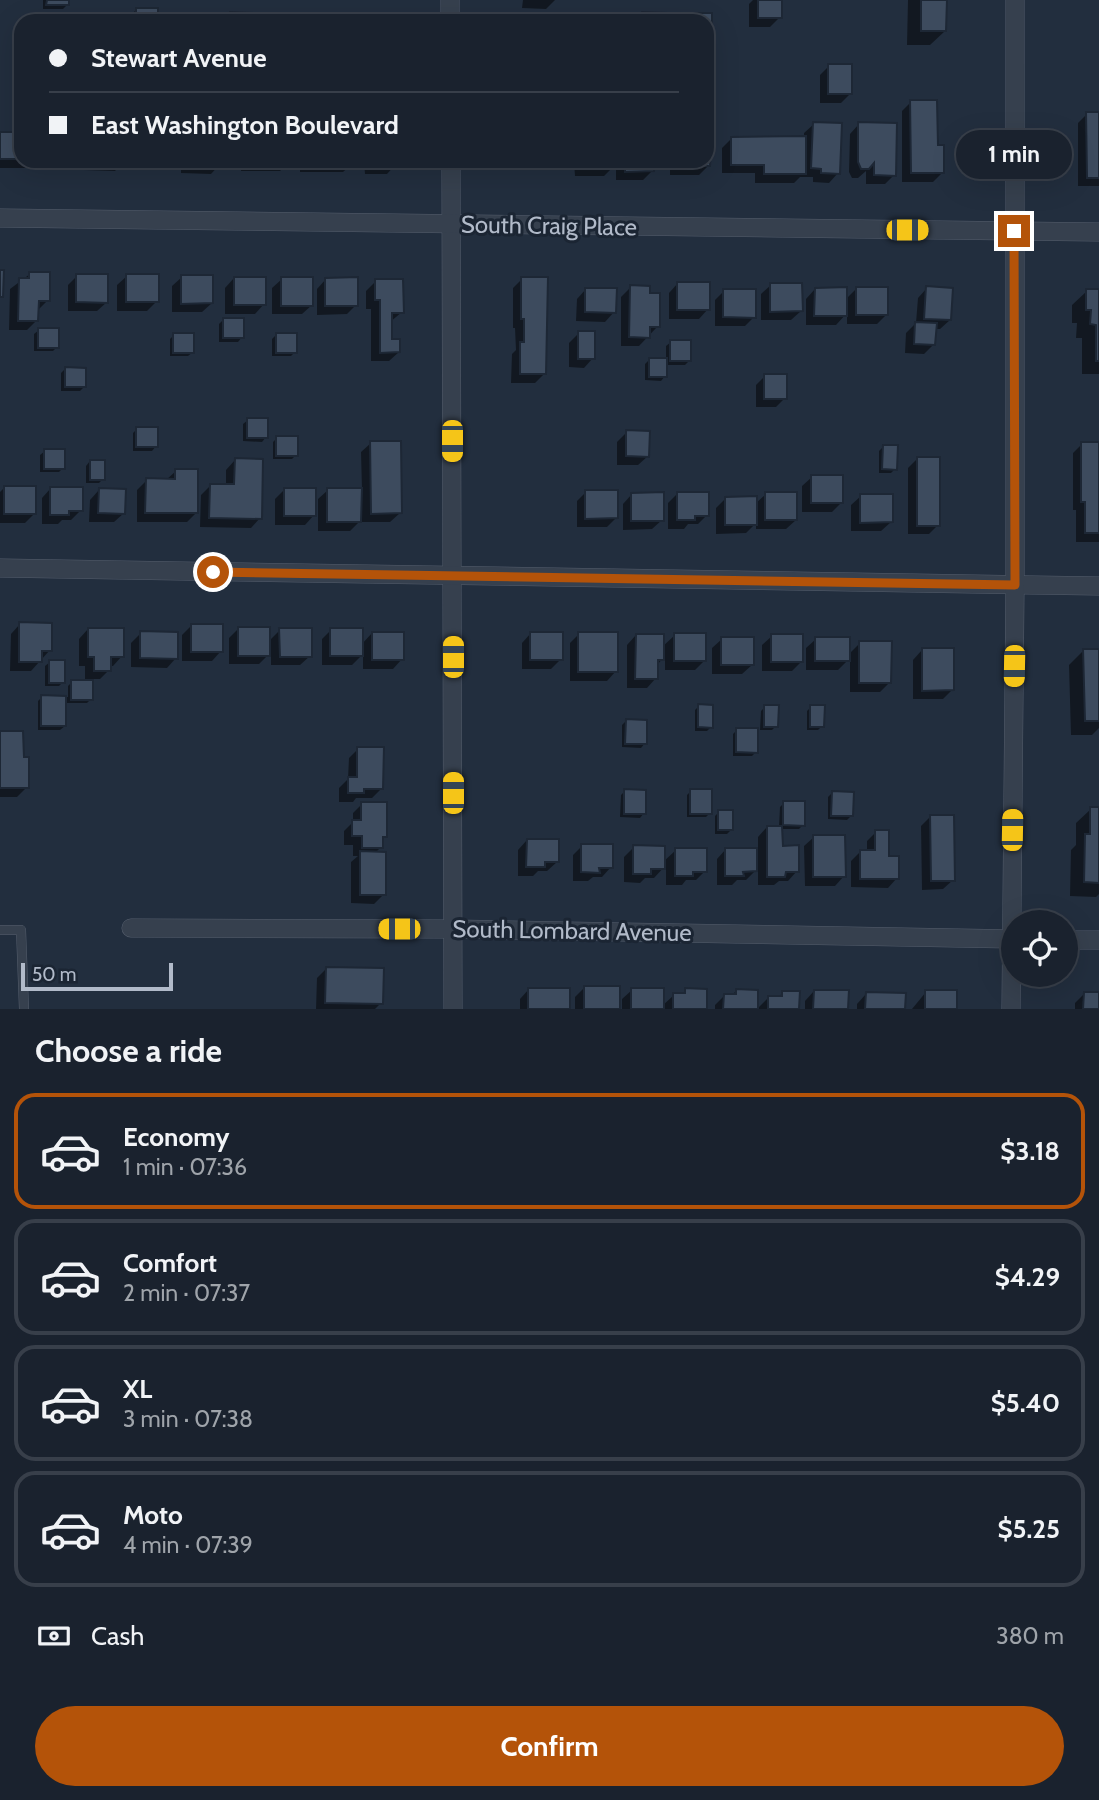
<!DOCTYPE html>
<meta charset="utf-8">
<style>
:root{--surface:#1a222e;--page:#272f3a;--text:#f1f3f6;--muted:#9fa4aa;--line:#383f4a;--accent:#b45309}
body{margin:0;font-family:Cabin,sans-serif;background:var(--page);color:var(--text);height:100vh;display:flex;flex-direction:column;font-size:26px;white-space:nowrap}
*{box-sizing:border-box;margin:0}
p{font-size:23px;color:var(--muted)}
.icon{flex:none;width:38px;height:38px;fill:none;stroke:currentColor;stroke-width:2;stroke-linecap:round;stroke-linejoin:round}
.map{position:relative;height:1009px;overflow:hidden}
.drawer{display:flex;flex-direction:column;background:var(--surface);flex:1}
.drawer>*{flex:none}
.guide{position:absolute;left:14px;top:14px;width:700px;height:154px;border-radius:21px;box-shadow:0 7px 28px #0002,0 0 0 2px var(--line);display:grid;align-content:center;height:154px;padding:0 35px;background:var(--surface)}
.tools{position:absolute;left:1001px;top:910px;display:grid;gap:14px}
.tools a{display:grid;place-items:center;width:77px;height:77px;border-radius:50%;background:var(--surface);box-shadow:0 7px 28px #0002,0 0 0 2px var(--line);font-size:35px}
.scale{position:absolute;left:21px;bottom:18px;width:152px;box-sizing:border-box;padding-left:7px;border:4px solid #b1bac9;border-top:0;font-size:19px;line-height:24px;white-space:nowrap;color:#b1bac9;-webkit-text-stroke:5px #1b2533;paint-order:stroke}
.end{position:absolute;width:32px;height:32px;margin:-16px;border:9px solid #b45309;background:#fff;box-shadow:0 0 0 4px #fff}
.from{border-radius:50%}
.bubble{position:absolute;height:49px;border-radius:24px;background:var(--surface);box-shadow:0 7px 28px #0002,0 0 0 2px var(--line);font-size:23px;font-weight:700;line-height:49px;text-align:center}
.car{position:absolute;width:21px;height:42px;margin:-21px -10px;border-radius:9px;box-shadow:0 0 5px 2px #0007;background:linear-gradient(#f5c518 24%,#345 0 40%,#f5c518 0 76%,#345 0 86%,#f5c518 0)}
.guide b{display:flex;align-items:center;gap:24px;height:66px;font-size:26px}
.guide b+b{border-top:2px solid var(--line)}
.guide i{width:18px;height:18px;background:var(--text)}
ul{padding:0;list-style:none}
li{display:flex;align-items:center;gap:21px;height:116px;margin:0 14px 10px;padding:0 21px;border:4px solid var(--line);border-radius:21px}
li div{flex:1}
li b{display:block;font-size:26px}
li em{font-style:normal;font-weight:700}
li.on{border-color:var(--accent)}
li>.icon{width:63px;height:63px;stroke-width:1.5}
h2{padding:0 35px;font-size:32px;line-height:84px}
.pay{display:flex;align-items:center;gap:18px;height:77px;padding:0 35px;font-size:26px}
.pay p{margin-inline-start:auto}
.primary-button{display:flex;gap:14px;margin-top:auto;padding:14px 35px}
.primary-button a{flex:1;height:80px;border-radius:42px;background:var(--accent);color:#fff;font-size:28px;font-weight:700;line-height:80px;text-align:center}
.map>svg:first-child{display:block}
.shadow{fill:#0007}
.building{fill:#3d4b5e;stroke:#1d2735;stroke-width:2}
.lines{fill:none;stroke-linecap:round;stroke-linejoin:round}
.lane-casing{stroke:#545d6c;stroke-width:10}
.street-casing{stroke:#545d6c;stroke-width:19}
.lane{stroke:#36404e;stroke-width:9}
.street{stroke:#36404e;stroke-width:18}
.route{stroke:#b45309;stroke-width:9}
.labels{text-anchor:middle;stroke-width:6;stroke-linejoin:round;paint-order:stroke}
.street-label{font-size:24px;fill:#b1bac9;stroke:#1b2533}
</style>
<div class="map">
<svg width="1099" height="1009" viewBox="0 0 1099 1009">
<rect width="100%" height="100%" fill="#222e3e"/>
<!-- shadow -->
<g class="shadow">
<polygon points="43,0 67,0 67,5 63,9 43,9"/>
<polygon points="523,0 555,0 546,9 522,8"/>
<polygon points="753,0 780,0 780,17 770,27 749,27 749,4"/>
<polygon points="908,0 945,0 945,31 930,45 907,45"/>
<polygon points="137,9 156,21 132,21 132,14"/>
<polygon points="829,66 850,94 841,103 820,103 820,75"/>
<polygon points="911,102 936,147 943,172 933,182 902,182 902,111"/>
<polygon points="1087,114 1099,114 1099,186 1078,186 1078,123"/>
<polygon points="814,124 838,173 829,183 813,182 813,177 800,177 794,183 755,183 755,173 722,173 722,148 732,138 804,138 804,133"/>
<polygon points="859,124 894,175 885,184 866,184 866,171 858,178 852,178 849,172 850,134"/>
<polygon points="0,134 21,134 21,161 36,161 29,168 0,168"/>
<polygon points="707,139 709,165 699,175 670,175 670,161 707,161"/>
<polygon points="37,161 75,161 66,170 37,169"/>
<polygon points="84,161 124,161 115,171 84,170"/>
<polygon points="181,161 220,161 220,164 211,174 181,173"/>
<polygon points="233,161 289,161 289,162 280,171 241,171 242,165 233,165"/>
<polygon points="300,161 353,161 353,163 343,172 300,172"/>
<polygon points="364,161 396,161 396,164 387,174 365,174"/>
<polygon points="574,161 652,161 652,171 643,180 616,180 616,164 604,176 575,176"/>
<polygon points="30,274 48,300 38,310 37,320 27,330 9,330 10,289"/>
<polygon points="77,276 107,302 97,311 68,311 68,285"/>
<polygon points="127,276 157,301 147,311 117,311 117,285"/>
<polygon points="182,277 212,303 202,312 172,312 172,286"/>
<polygon points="234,278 264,304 255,314 225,314 225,288"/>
<polygon points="282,279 312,305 302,314 272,314 272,288"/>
<polygon points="326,279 356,305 347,314 317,315 317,289"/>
<polygon points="522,279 544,374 535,383 511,383 512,354 516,350 515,328 513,328 513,288"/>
<polygon points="376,281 402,312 390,322 390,340 399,352 389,361 371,361 371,309 366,309 366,291"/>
<polygon points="678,283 708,309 699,319 669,319 669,293"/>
<polygon points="771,285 801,311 791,320 761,320 761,294"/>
<polygon points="631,287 658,326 639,346 621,346 621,297"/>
<polygon points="857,288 887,314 877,324 847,324 847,313 836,325 806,325 806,299 815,289 845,300"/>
<polygon points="927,288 950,320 940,329 935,329 934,344 924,354 905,353 906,333 916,323 918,298"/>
<polygon points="586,289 614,312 605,322 576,321 577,299"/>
<polygon points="724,291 754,317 745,326 715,326 715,300"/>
<polygon points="1087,291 1099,291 1099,374 1082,374 1082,338 1076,338 1077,323 1072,323 1072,305"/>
<polygon points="223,320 242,337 238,342 219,342 219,324"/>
<polygon points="39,330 57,347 53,351 34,351 34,334"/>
<polygon points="579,333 593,358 584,368 569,367 569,343"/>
<polygon points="174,335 193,352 188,356 170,356 170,339"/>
<polygon points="276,335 295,352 291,356 272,356 272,339"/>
<polygon points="671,342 689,361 685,365 665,365 665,376 661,381 645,380 645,364 650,359 666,359 666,346"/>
<polygon points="65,369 84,387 80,391 61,391 61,373"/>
<polygon points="765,376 785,398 776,407 756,407 756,385"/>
<polygon points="248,420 266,437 262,442 243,441 243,424"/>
<polygon points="137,429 156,446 152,451 133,451 133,433"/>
<polygon points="627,432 648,456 638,465 617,465 617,442"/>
<polygon points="277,438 296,455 292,459 273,459 273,442"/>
<polygon points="371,443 400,513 390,522 362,522 362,519 350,531 318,531 318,499 328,490 362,490 361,452"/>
<polygon points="1082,444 1099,444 1099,542 1076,542 1076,510 1073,510 1073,453"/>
<polygon points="884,446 895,469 891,473 879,473 879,451"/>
<polygon points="45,451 63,468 59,472 40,472 40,455"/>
<polygon points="918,458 938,525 929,534 908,534 908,468"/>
<polygon points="235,460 260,518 251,528 200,527 201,495 210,486 226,486 226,470"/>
<polygon points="90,461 103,479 99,483 86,483 86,466"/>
<polygon points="176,471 196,513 187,522 137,522 137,490 147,480 166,480"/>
<polygon points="812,477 841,503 832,512 802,512 802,486"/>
<polygon points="4,488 34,514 25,523 0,523 0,492"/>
<polygon points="51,488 81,510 71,520 62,520 58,524 42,524 42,498"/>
<polygon points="99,490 124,513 114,522 89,522 90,500"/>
<polygon points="284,490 314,515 305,525 275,525 275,499"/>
<polygon points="586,492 616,518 607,527 577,527 577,501"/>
<polygon points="632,494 662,520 652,529 623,530 623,504"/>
<polygon points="677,494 707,515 698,524 688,524 684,529 668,529 668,503"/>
<polygon points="766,494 796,520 786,529 756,529 756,523 746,533 716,534 716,508 726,498 755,504"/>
<polygon points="861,496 891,522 881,531 851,531 851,505"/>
<polygon points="20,624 50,650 31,671 10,671 11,634"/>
<polygon points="191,626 221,651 212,661 182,661 182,635"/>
<polygon points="88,629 122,656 113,666 109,666 109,670 100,679 91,679 91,699 87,703 65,703 65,726 60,730 38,730 38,701 42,697 68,697 68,686 72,682 85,682 85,666 79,666 79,639"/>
<polygon points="238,629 268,642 280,630 310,656 300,665 271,665 271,652 259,664 229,664 229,638"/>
<polygon points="331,630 361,645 372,633 402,659 393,669 363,669 363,654 352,665 322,665 322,639"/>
<polygon points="141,633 176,658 167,668 131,667 131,643"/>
<polygon points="531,633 561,659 551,669 522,669 522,643"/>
<polygon points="579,634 616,671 607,681 570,681 570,643"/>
<polygon points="636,635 662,647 675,635 704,661 695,670 665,670 665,656 657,665 656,678 647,688 627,688 627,645"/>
<polygon points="772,636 802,661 792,671 762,671 762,645"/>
<polygon points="722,639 752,665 742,674 712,674 712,648"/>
<polygon points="816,639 848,655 860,643 890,682 880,692 850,692 850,658 838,670 806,670 806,648"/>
<polygon points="922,650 952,690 943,699 913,699 913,660"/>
<polygon points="1083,651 1099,651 1099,728 1092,735 1071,735 1069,665"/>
<polygon points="50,662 63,682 59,686 45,686 45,666"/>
<polygon points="699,706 711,727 707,731 695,731 695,710"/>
<polygon points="765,707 776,726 772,730 760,730 761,711"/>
<polygon points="811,707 822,726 818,730 807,730 807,711"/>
<polygon points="626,721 645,743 641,748 622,747 622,725"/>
<polygon points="737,730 756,752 752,756 733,756 733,734"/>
<polygon points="0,733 27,787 17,797 0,797"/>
<polygon points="358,749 382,788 372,798 356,798 353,802 339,802 339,788 348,779 349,758"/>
<polygon points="625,791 644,813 640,818 620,817 621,795"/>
<polygon points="691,791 710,813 706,817 687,817 687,795"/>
<polygon points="832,793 852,815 847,820 828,819 828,797"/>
<polygon points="784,803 803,825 799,829 781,829 781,847 797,871 788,881 779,881 774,885 758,885 758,868 746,880 737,880 732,885 717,885 717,859 726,849 758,849 758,837 767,827 779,827 780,807"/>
<polygon points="362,804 385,836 381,840 381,847 375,853 384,894 374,904 351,903 351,862 358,856 353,856 353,845 344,845 344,831 353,822 353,813"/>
<polygon points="1091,809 1099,809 1099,894 1096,897 1070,896 1071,850 1076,845 1076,823"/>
<polygon points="719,812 731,830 727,834 715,834 715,816"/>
<polygon points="931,816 953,880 943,889 922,890 921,826"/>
<polygon points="876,832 897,878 888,888 851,887 851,861 861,851 867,851 867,841"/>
<polygon points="814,837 844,876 835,886 805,886 804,846"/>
<polygon points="527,840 557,862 547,871 538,871 533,876 518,876 518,850"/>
<polygon points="582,846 611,867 602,877 593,877 588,881 573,881 573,855"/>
<polygon points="634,847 663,862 676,850 705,871 696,880 686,880 682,885 666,885 666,865 654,878 645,878 640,883 624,882 624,857"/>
<polygon points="326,969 381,1003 375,1009 316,1009 317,978"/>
<polygon points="584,988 619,988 618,1009 575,1009 575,997"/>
<polygon points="529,989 568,990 568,1009 520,1009 520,999"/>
<polygon points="632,990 662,1006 674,995 681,995 686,990 705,990 705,1009 622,1009 622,999"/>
<polygon points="736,991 756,991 756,1009 715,1009 715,1005 724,996 731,996"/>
<polygon points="814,991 847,992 846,1009 805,1009 805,1001"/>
<polygon points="926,992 955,992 955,1009 912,1009"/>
<polygon points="783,993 798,993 798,1009 757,1009 769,997 778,997"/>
<polygon points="866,994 904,994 904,1009 857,1009 857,1004"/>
<polygon points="1084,994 1099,994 1099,1009 1075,1009 1075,1003"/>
</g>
<!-- building -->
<g class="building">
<polygon points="47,0 69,0 69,5 46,5"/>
<rect x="758" y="0" width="24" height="18"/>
<polygon points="921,0 947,0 946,31 921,31"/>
<rect x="136" y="8" width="22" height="13"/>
<polygon points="230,12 252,13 252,21 230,21"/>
<polygon points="642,12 666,13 666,21 642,21"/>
<polygon points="689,13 712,13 712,42 707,42 707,21 689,21"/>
<polygon points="372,17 394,18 394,21 372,21"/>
<rect x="828" y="64" width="24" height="30"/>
<polygon points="910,100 937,100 938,145 944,145 944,173 911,173"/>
<polygon points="1086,112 1099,112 1099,178 1087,178"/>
<polygon points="813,122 842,123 840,174 821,173 821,169 811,168"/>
<polygon points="858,122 897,123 896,176 874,175 874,163 869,169 861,169 858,162"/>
<rect x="0" y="132" width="21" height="27"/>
<polygon points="806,136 806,174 764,174 764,165 731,165 731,137"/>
<polygon points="707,138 711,138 710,166 678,166 678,161 707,161"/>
<rect x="189" y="161" width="33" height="4"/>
<rect x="308" y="161" width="47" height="2"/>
<rect x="374" y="161" width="24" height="4"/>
<polygon points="583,161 615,161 615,168 583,167"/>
<polygon points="625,161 654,161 654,171 625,172"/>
<polygon points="0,270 4,270 3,297 0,297"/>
<polygon points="29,272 50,272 50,301 39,301 38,321 18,321 19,278 29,278"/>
<polygon points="76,274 108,274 108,303 76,302"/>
<rect x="126" y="274" width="33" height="28"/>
<polygon points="181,275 213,275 213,303 181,304"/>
<rect x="234" y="277" width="32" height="28"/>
<rect x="281" y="277" width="32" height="29"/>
<polygon points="358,277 358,306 325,306 325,278"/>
<polygon points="521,277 548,277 546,374 520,374 520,342 524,342 524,319 521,319"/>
<polygon points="375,279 403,279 404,313 392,313 392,339 400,339 400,352 380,353 380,300 375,300"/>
<rect x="677" y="282" width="33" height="28"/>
<polygon points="770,283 802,283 803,311 770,312"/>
<polygon points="630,285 650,286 650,293 660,293 660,327 650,327 650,338 629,337"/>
<polygon points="926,286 953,288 951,320 924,319"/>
<polygon points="847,287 847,316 814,316 815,288"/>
<rect x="856" y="287" width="32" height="28"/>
<polygon points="585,288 617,288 616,313 585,312"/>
<polygon points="723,289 756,289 756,318 723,317"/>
<polygon points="1086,289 1099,289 1099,361 1096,361 1096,325 1090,324 1091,310 1086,310"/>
<rect x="223" y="318" width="21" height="20"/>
<polygon points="915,322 937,323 935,345 914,344"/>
<rect x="38" y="328" width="21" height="20"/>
<rect x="578" y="331" width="17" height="28"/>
<rect x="173" y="333" width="21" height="20"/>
<rect x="276" y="333" width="21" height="20"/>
<rect x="670" y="340" width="21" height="21"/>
<rect x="649" y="358" width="18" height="19"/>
<polygon points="65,367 86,368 86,387 65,387"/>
<rect x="764" y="374" width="23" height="25"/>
<rect x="247" y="418" width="21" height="20"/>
<rect x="136" y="427" width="22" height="20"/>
<polygon points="626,430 650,431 649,457 626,456"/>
<rect x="276" y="436" width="22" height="20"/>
<polygon points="370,441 401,441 402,513 371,514"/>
<polygon points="1081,442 1099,442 1099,533 1085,533 1085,502 1081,502"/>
<polygon points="883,445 898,445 897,470 882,469"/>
<rect x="44" y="449" width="21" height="20"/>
<rect x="917" y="457" width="23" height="69"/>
<polygon points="235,458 263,459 262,519 209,518 210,484 234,484"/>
<rect x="90" y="460" width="15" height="20"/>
<polygon points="175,469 198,469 198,513 145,513 146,478 175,479"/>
<rect x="811" y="475" width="32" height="28"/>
<rect x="4" y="486" width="32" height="28"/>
<polygon points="50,487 83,487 83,511 69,511 69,515 50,515"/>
<polygon points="99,488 126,489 125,514 98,513"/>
<rect x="284" y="488" width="32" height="28"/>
<polygon points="327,488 362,488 361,522 327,522"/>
<polygon points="585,490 618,490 618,518 585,519"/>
<polygon points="664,492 664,521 631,521 631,493"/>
<polygon points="677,492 709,492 709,516 695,516 695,520 677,520"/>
<rect x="765" y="492" width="32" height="28"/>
<polygon points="860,494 893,494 893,522 860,523"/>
<polygon points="757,496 757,525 725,525 725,497"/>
<polygon points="19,622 52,623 52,651 42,651 42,662 19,662"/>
<rect x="191" y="624" width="32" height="28"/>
<rect x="238" y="627" width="32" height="29"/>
<polygon points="88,628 124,628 124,657 111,657 111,671 94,671 94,657 88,657"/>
<polygon points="279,628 312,628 312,657 280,657"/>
<rect x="330" y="628" width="33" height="28"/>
<polygon points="140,631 178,632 178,659 140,658"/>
<rect x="372" y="632" width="32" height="28"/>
<rect x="530" y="632" width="33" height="28"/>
<rect x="578" y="632" width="40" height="40"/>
<rect x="674" y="633" width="32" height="28"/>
<polygon points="636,634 664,634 664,660 658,660 658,679 635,679"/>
<rect x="771" y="634" width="32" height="28"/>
<rect x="721" y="637" width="33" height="28"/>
<rect x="815" y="637" width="35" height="24"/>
<polygon points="859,641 892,641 891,683 859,683"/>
<polygon points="922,648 954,648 954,690 922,691"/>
<polygon points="1083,649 1099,649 1099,721 1085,721"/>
<rect x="49" y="660" width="16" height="23"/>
<rect x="71" y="680" width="22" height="20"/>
<polygon points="41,695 66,696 66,726 41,726"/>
<polygon points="698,704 713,705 713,728 698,727"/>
<polygon points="764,705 779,705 778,727 764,727"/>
<polygon points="810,705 825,705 824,727 810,727"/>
<polygon points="626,719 647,720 647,744 625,744"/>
<polygon points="736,728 758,728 758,753 736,752"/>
<polygon points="0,731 23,731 24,757 29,757 29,788 0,788"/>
<polygon points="357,747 384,747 383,789 364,789 364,793 348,793 348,777 357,777"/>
<polygon points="624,789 646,790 646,814 624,814"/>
<rect x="690" y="789" width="22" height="25"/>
<polygon points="832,791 854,792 853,816 831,816"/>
<polygon points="783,801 805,801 805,826 783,825"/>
<polygon points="361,802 387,802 387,837 383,837 383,848 362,848 362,836 352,836 352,820 361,820"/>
<polygon points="1090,807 1099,807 1099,883 1084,882 1085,834 1090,834"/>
<rect x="718" y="810" width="15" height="20"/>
<polygon points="930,815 954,815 955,881 931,881"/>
<polygon points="767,826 782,826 783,846 799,845 799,872 786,872 785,877 767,877"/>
<polygon points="875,830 889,830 889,856 899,856 899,879 860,879 860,850 875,850"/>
<polygon points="813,835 845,835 846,877 813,877"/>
<polygon points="527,839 559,839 559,862 545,862 545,867 526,867"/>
<polygon points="581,844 613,844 613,868 599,868 600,873 581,872"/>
<polygon points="633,845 665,846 665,869 651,869 651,874 633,874"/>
<polygon points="675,848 707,848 707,872 693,872 693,876 675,876"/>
<polygon points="725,848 757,848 757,871 743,872 744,876 725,876"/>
<polygon points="360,851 386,852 386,895 360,895"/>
<polygon points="326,967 384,968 383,1004 325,1003"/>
<rect x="584" y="986" width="36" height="23"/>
<rect x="528" y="988" width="42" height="21"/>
<rect x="631" y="988" width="33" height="21"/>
<polygon points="685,988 707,989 707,1009 673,1009 673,993 685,993"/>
<polygon points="736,989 758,990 758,1009 723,1009 724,994 736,994"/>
<polygon points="814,990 849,990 848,1009 813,1009"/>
<rect x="925" y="990" width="32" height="19"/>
<polygon points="782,991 800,991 799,1009 768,1009 768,996 782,996"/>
<polygon points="866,992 906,993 905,1009 865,1009"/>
<polygon points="1084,992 1099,992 1099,1009 1083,1009"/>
</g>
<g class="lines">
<!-- lane casing -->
<g class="lane-casing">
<polyline id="lane" points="0,930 21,930 24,1009"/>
</g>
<!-- street casing -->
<g class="street-casing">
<g id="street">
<polyline points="450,0 450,21"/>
<polyline points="451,161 453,1009"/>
<polyline points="0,218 1099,232"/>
<polyline points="0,568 1099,586"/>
<polyline points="131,928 452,929 1013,939"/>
<polyline points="1066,940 1099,940"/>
<polyline points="1011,1009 1015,585 1015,0"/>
</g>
</g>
<!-- lane -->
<use href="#lane" class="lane"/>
<!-- street -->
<use href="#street" class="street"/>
</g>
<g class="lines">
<!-- route -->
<polyline class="route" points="213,572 1015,585 1014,231"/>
</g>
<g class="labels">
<!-- street labels -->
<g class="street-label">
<text transform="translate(549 226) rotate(1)" y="8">South Craig Place</text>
<text transform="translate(572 931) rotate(1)" y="8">South Lombard Avenue</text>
</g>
</g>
</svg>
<div class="tools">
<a><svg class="icon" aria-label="locate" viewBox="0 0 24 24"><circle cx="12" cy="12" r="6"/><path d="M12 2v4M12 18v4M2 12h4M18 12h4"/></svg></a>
</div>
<div class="scale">50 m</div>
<i class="end from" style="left:213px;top:572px"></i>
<i class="end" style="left:1014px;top:231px"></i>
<div class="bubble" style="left:956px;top:130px;width:116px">1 min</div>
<i class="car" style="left:907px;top:230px;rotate:90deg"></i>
<i class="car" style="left:452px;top:441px;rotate:180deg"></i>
<i class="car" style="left:453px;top:657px;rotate:0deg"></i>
<i class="car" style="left:1014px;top:666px;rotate:181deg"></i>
<i class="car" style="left:453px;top:793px;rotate:0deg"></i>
<i class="car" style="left:1012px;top:830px;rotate:1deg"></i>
<i class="car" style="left:399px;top:929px;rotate:270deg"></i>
<div class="guide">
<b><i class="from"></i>Stewart Avenue</b>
<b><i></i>East Washington Boulevard</b>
</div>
</div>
<section class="drawer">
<h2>Choose a ride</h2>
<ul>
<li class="on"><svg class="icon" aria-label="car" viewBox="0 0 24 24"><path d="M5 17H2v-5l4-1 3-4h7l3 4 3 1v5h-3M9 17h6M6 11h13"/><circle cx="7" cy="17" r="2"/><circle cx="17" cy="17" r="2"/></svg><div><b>Economy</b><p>1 min · 07:36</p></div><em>$3.18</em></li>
<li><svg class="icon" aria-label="car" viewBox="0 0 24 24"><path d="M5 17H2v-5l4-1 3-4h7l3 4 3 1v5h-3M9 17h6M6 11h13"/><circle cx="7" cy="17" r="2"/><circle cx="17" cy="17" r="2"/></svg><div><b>Comfort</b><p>2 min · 07:37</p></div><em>$4.29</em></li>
<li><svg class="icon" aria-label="car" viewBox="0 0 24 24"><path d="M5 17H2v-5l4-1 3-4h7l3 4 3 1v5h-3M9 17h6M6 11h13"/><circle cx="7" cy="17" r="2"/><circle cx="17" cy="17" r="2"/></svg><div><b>XL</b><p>3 min · 07:38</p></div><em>$5.40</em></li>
<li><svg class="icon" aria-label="car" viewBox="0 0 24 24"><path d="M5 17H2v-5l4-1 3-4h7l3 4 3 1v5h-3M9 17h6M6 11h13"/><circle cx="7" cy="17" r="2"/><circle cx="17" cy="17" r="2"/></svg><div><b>Moto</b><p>4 min · 07:39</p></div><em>$5.25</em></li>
</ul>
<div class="pay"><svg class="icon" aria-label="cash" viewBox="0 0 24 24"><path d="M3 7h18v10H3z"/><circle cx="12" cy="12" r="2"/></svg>Cash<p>380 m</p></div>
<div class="primary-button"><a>Confirm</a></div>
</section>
